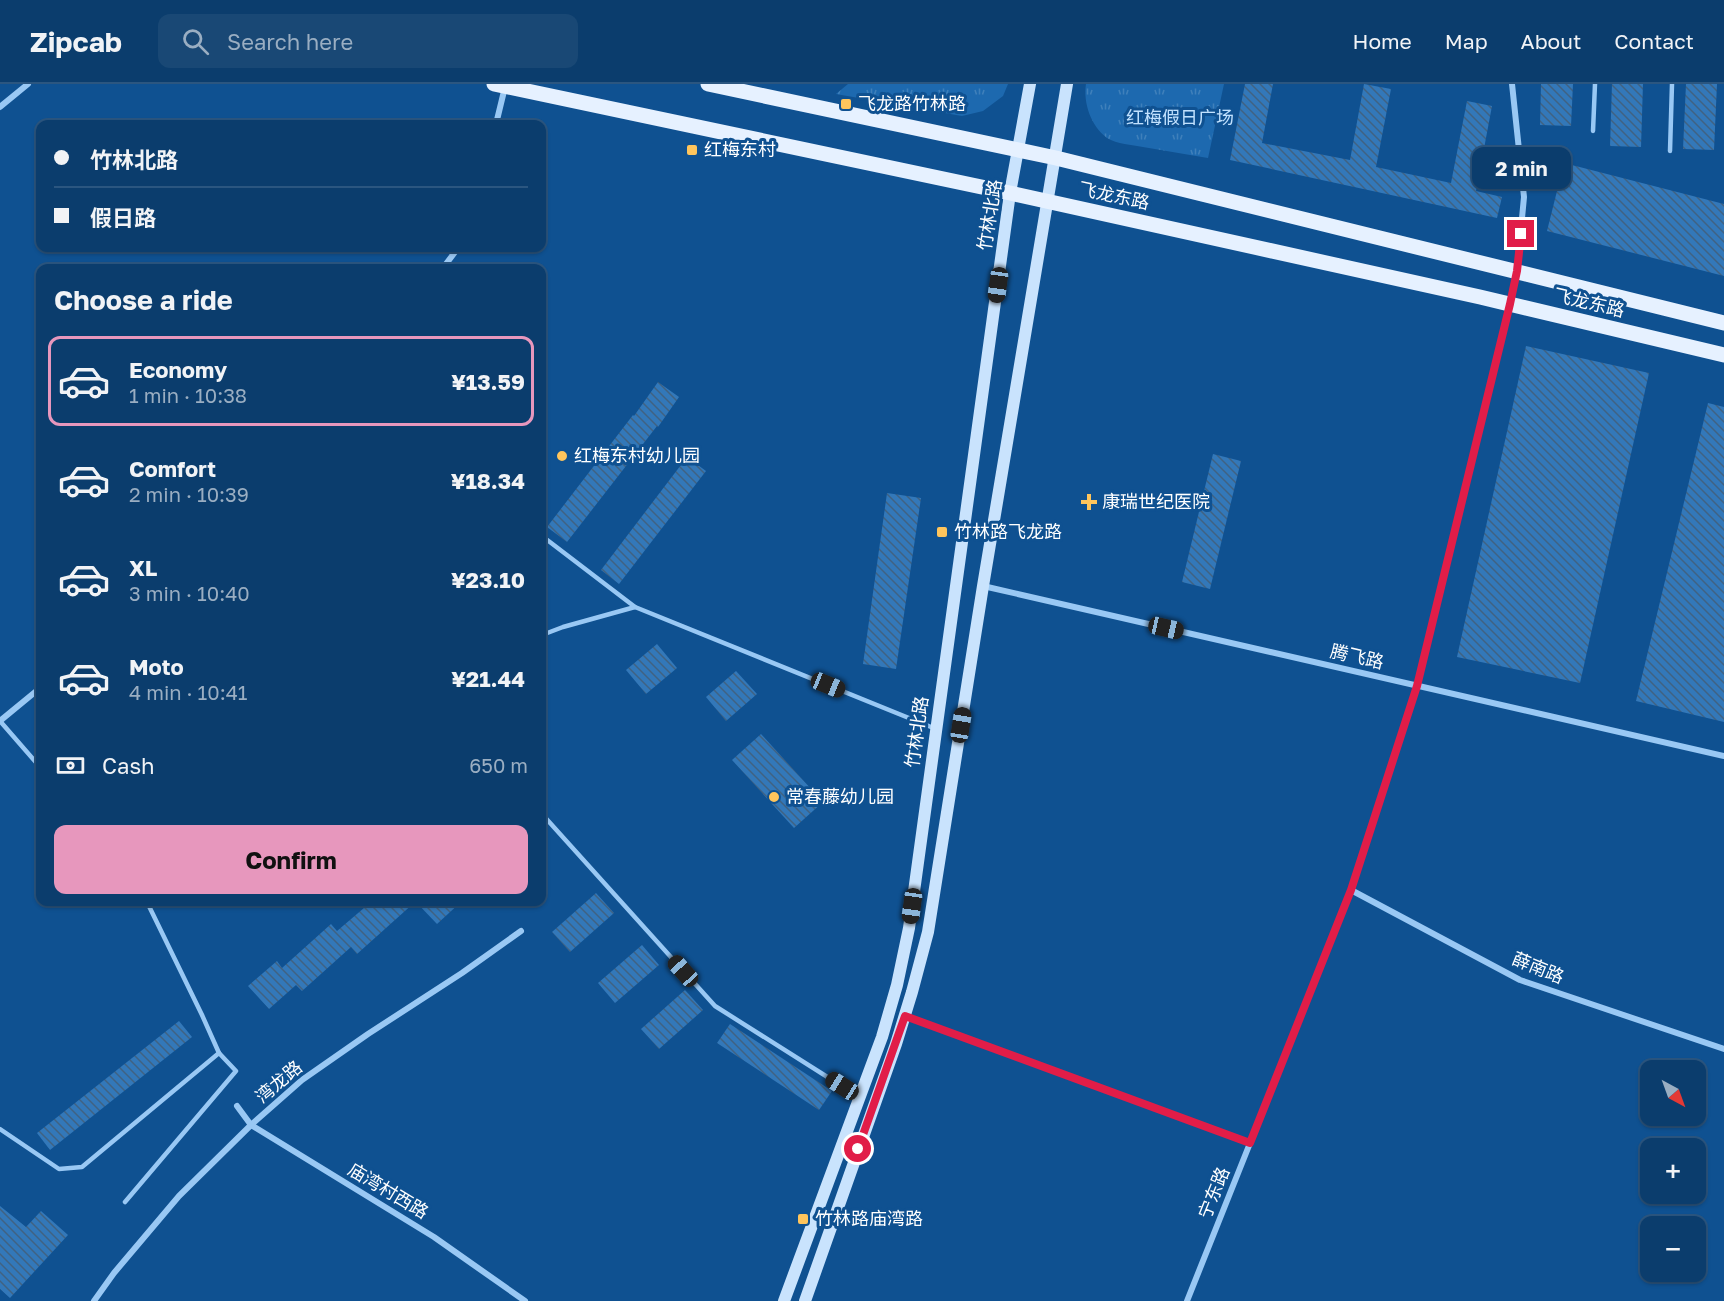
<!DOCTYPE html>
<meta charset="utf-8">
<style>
:root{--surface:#0b3d6d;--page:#194875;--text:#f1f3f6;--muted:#9aaec2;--line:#2b5680;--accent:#e797bd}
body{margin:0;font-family:"Golos Text","Noto Sans SC",sans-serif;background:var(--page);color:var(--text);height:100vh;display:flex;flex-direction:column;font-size:22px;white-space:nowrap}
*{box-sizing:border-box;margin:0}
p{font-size:20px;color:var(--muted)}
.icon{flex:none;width:33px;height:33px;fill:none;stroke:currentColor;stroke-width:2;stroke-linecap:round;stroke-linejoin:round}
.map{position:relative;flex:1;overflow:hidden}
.panel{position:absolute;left:36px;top:180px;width:510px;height:642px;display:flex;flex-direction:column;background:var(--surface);border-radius:12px;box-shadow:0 2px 4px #0004,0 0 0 2px var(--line)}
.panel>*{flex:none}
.top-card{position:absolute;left:36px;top:36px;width:510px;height:132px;border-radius:12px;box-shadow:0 2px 4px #0004,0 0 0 2px var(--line);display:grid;align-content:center;height:132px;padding:0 18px;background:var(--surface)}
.needle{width:39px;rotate:139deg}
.tools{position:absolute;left:1640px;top:976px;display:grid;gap:12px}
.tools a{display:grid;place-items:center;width:66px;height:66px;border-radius:12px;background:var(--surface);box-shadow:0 2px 4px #0004,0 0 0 2px var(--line);font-size:30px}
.end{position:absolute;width:27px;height:27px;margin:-14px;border:8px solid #e11d48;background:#fff;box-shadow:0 0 0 3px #fff}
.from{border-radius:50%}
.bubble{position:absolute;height:42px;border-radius:12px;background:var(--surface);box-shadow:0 2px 4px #0004,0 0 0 2px var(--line);font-size:20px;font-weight:700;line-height:42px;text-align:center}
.car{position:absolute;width:18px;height:36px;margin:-18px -9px;border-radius:8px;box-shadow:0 0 4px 2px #0007;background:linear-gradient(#222 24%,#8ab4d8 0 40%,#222 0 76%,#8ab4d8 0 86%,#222 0)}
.top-card b{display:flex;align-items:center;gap:21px;height:57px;font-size:22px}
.top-card b+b{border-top:2px solid var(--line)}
.top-card i{width:15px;height:15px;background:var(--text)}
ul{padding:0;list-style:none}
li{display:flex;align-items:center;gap:18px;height:90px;margin:0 12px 9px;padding:0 6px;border:3px solid transparent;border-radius:12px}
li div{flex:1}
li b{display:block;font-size:22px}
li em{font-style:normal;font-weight:700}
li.selected{border-color:var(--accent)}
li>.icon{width:54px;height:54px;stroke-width:1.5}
h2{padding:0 18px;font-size:27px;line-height:72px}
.pay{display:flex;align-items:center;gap:15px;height:66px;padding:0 18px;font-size:22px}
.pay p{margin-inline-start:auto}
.button{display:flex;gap:12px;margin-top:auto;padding:12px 18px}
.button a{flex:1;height:69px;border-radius:12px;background:var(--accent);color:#111;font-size:24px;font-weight:700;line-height:69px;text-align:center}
header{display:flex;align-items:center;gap:36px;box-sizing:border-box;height:84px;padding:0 30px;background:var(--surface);border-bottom:2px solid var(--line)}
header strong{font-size:28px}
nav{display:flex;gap:33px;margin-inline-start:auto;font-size:21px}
.search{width:420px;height:54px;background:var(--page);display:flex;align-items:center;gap:15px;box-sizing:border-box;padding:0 21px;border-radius:12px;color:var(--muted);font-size:22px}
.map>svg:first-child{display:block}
.park{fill:url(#park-tufts)}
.building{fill:url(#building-back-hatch)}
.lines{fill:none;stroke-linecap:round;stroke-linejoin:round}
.service{stroke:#99c8f4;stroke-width:4.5}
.minor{stroke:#99c8f4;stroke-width:6}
.secondary{stroke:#c9e3fd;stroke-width:12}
.primary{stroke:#e6f1ff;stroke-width:15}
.route{stroke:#e11d48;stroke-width:8}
.poi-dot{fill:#ffc55c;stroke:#0f5191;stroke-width:2}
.labels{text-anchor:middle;stroke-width:6;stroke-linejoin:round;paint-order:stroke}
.poi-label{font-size:18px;fill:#fff;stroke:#0f5191;text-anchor:start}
.park-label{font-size:18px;fill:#c1e1fe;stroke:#0f5191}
.street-label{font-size:18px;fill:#fff;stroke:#0f5191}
</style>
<header>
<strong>Zipcab</strong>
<div class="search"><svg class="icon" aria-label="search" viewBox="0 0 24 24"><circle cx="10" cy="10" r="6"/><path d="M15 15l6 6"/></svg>Search here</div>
<nav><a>Home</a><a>Map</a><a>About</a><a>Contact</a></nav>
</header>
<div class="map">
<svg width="1724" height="1217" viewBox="0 0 1724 1217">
<defs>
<pattern id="park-tufts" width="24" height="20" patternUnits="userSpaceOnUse" patternTransform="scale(1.5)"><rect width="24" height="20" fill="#1d69af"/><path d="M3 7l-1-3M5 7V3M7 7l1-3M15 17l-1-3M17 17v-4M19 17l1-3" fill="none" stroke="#3f80bb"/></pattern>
<pattern id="building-back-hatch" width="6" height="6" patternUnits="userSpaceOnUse" patternTransform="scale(1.5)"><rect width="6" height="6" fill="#3378b9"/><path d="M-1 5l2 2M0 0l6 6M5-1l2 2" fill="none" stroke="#406282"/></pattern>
</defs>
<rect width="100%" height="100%" fill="#0f5191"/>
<!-- park -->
<g class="park">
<polygon points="848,0 1008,0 1003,12 983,27 962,32 836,10"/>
<path d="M1086 0H1224L1208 74C1186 70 1165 67 1143 63 1132 61 1117 60 1107 54 1091 42 1083 19 1086 0Z"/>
</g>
<!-- building -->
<g class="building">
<polygon points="1245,0 1273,0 1262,59 1350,76 1364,0 1391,5 1376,83 1451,99 1467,17 1492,22 1476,107 1502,113 1497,134 1230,76"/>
<polygon points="1541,0 1573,0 1571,42 1540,41"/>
<polygon points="1612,0 1643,0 1641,63 1610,62"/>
<polygon points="1686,0 1717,0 1714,66 1683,65"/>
<polygon points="1564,79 1724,120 1724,192 1547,147"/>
<polygon points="1526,262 1649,289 1580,599 1457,573"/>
<polygon points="658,298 679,313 658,343 657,342 567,458 547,443 633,331 634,332"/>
<polygon points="1708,319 1724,323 1724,638 1636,617"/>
<polygon points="1213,370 1241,377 1210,505 1182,498"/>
<polygon points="687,373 706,387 619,500 601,486"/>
<polygon points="887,409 921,414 896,585 863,580"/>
<polygon points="657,560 677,584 646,610 626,586"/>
<polygon points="736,587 757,610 726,637 706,613"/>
<polygon points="761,650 823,718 794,744 732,676"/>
<polygon points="596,809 614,829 570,868 552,848"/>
<polygon points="371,818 415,818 357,870 351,863 302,907 296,901 269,925 248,902 277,877 282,884 331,840 337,847"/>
<polygon points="416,818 461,818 437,840"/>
<polygon points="642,861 659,881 615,919 598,899"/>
<polygon points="685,906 703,926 659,965 641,945"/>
<polygon points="179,937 192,953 50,1066 37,1049"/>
<polygon points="730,940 832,1007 819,1026 717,959"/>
<polygon points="0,1122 26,1143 41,1127 68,1151 10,1214 0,1205"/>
</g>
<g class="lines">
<!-- service -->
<g class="service">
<polyline points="1593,47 1595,0"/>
<polyline points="1670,67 1672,0"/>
<polyline points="542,452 635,523"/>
<polyline points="542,551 563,543 635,523 936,645"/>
<polyline points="0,637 40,683"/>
<polyline points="542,730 715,922 859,1013"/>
<polyline points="0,1045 59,1085 82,1083 219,969"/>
<polyline points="125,1118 236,987 219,969 202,931 147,818"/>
</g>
<!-- minor -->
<g class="minor">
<polyline points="0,23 28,0"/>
<polyline points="496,40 505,3"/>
<polyline points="443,184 458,164"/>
<polyline points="983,502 1724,672"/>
<polyline points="0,637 40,604"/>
<polyline points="1351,806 1520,896 1724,965"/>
<polyline points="905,932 1250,1059"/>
<polyline points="237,1022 251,1041 434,1153 525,1217"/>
<polyline points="94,1217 114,1189 179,1112 251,1041 302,996 368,950 462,889 521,847"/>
<polyline points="1187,1217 1351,806 1417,602 1510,220 1517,187 1524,113 1512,0"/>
</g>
<!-- secondary -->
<g class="secondary">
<polyline points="784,1217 882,953 897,901 909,844 1010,109 1030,0"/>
<polyline points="805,1217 896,960 912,908 928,848 983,502 1067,0"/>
</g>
<!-- primary -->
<g class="primary">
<polyline points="494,0 1010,109 1480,213 1724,271"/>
<polyline points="708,0 1056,74 1724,239"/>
</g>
</g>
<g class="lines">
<!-- route -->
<polyline class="route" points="858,1065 905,932 1250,1059 1351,806 1417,602 1510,220 1517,187 1521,150"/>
</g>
<!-- markers -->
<g class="poi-dot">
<rect x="840" y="14" width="12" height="12" rx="3"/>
<rect x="686" y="60" width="12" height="12" rx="3"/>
<circle cx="562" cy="372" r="6"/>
<path d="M1086 409h6v6h6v6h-6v6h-6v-6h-6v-6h6z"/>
<rect x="936" y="442" width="12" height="12" rx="3"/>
<circle cx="774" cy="713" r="6"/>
<rect x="797" y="1129" width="12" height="12" rx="3"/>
</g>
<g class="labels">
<!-- poi labels -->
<g class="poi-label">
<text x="858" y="26">飞龙路竹林路</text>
<text x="704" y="72">红梅东村</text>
<text x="574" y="378">红梅东村幼儿园</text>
<text x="1102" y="424">康瑞世纪医院</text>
<text x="954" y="454">竹林路飞龙路</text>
<text x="786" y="719">常春藤幼儿园</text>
<text x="815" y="1141">竹林路庙湾路</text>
</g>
<!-- park labels -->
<g class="park-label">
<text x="1180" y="40">红梅假日广场</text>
</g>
<!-- street labels -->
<g class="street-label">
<text transform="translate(1114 112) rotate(12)" y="6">飞龙东路</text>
<text transform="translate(990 131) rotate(-81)" y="6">竹林北路</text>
<text transform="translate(1589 219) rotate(13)" y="6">飞龙东路</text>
<text transform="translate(1357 573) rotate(13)" y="6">腾飞路</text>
<text transform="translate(917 648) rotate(-82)" y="6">竹林北路</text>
<text transform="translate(1538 884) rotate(22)" y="6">薛南路</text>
<text transform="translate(279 998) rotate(-40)" y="6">湾龙路</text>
<text transform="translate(388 1107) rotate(31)" y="6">庙湾村西路</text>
<text transform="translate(1214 1109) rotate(-68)" y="6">宁东路</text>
</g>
</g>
</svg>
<div class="tools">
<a><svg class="needle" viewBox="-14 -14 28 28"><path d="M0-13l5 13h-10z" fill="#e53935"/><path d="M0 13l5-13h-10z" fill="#9aaec2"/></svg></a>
<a>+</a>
<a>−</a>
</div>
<i class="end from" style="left:858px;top:1065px"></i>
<i class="end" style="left:1521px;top:150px"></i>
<div class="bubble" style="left:1472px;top:63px;width:99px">2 min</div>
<i class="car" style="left:998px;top:201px;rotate:188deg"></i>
<i class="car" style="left:1166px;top:544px;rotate:103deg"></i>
<i class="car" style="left:828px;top:601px;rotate:112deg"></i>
<i class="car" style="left:961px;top:641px;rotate:9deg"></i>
<i class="car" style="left:912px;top:822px;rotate:188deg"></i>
<i class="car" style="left:683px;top:887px;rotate:318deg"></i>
<i class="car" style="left:842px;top:1002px;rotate:302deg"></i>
<div class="top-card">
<b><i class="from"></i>竹林北路</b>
<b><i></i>假日路</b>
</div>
<section class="panel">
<h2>Choose a ride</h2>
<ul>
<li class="selected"><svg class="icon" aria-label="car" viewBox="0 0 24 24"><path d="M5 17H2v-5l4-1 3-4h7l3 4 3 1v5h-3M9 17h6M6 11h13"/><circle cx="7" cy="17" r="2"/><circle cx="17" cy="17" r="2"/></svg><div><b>Economy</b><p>1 min · 10:38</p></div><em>¥13.59</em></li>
<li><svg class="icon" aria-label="car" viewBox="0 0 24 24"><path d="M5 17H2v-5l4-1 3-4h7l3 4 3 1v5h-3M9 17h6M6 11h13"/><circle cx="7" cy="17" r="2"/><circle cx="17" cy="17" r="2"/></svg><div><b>Comfort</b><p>2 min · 10:39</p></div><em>¥18.34</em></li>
<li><svg class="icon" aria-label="car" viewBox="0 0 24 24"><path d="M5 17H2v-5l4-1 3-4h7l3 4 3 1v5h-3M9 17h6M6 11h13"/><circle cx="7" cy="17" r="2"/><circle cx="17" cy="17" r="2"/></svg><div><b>XL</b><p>3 min · 10:40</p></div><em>¥23.10</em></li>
<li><svg class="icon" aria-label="car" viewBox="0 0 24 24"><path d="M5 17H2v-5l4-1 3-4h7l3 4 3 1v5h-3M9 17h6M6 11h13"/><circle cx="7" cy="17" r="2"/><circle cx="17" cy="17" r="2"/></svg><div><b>Moto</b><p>4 min · 10:41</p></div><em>¥21.44</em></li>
</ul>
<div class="pay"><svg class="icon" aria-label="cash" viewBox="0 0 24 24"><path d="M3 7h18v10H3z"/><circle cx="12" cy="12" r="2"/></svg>Cash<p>650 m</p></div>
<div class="button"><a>Confirm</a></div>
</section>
</div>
